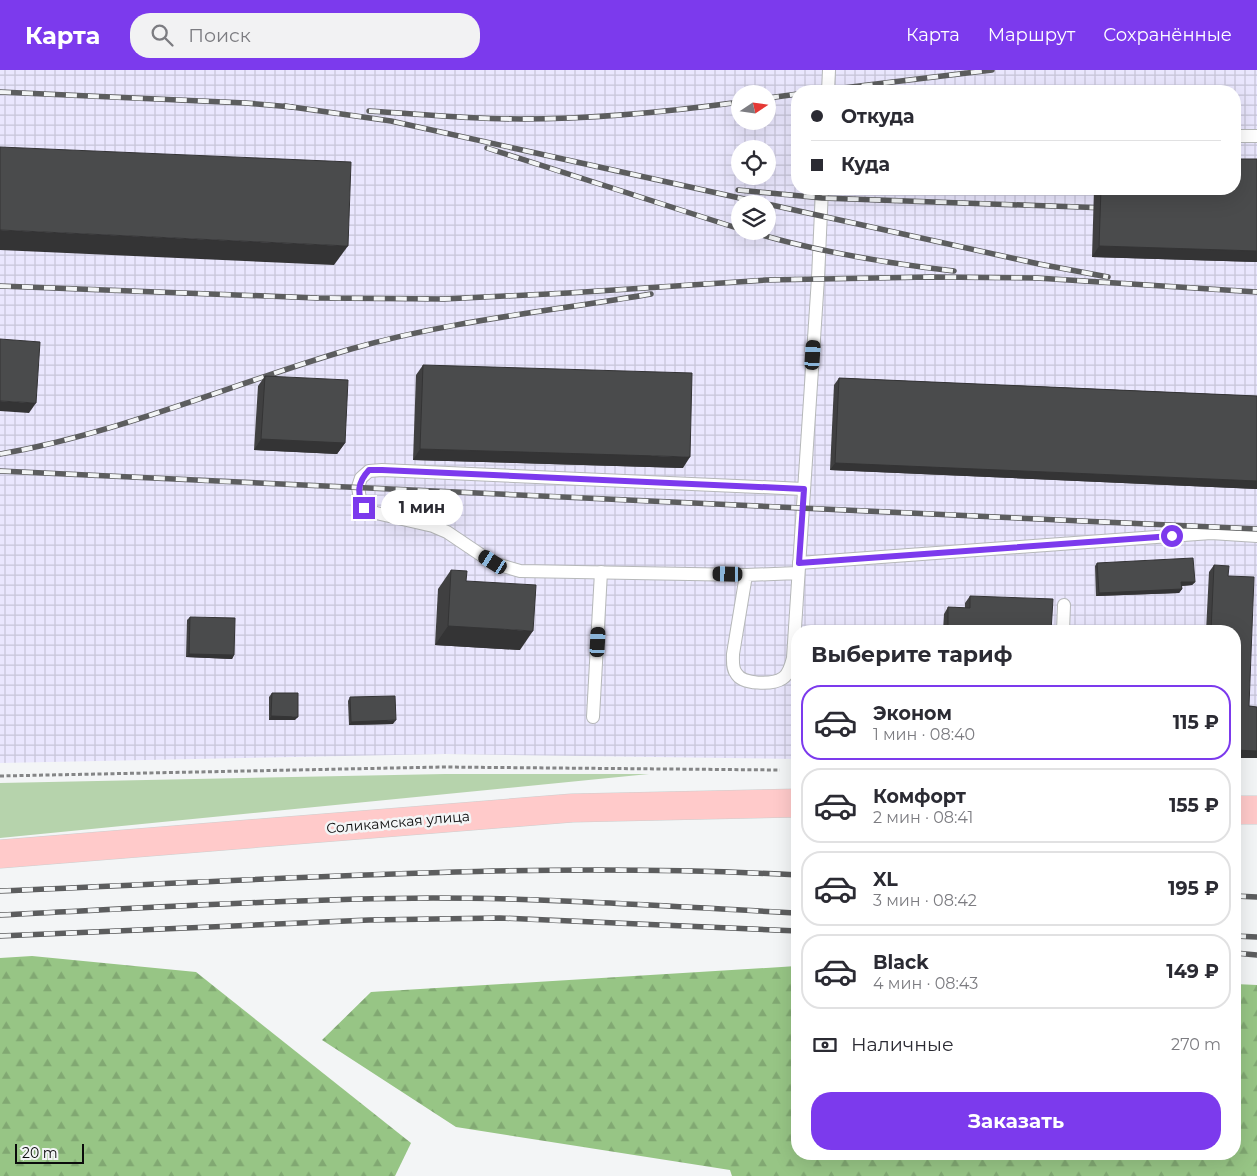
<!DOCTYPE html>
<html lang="ru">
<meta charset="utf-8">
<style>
:root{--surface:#fff;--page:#f2f2f3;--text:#2b2b33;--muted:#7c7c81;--line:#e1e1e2;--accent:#7c3aed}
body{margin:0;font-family:Montserrat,sans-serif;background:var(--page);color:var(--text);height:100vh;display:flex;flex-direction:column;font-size:19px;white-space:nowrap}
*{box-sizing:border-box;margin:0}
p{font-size:16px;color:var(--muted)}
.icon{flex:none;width:28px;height:28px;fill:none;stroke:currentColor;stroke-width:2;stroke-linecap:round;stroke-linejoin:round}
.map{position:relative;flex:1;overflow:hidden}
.side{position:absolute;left:791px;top:555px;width:450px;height:535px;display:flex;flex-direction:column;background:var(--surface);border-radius:20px;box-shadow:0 5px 20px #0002}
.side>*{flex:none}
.hud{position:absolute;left:791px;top:15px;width:450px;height:110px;border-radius:20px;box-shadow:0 5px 20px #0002;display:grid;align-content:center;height:110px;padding:0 20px;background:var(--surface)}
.needle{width:32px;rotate:77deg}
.controls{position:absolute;left:731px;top:15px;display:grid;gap:10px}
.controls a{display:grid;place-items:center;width:45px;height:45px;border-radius:50%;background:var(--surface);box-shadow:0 5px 20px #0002;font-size:25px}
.scale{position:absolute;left:15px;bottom:12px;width:69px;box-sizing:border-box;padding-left:5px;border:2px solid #0b0b0c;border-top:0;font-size:14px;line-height:18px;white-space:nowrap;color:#0b0b0c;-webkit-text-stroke:4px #f3f5f6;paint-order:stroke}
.end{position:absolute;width:22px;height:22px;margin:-11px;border:6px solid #7c3aed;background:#fff;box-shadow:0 0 0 2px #fff}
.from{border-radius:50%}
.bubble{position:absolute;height:35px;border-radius:18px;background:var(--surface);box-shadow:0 5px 20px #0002;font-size:16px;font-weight:700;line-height:35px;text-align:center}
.car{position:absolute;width:15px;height:30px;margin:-15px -8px;border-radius:6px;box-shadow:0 0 4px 1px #0007;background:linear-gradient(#222 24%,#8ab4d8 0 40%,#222 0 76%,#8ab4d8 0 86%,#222 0)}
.hud b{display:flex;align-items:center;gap:18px;height:48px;font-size:19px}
.hud b+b{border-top:1px solid var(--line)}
.hud i{width:12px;height:12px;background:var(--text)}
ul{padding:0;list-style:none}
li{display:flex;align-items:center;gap:15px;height:75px;margin:0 10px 8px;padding:0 10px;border:2px solid var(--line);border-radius:20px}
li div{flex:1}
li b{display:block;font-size:19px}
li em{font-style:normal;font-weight:700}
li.current{border-color:var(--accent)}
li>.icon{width:45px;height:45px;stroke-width:1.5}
h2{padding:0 20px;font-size:22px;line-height:60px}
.pay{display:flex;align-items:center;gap:12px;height:55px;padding:0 20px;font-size:19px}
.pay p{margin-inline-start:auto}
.action{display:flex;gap:10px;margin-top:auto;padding:10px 20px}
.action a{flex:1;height:58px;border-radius:20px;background:var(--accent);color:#fff;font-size:20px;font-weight:700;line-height:58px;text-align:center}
header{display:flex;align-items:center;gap:30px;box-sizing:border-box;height:70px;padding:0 25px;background:var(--accent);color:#fff}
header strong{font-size:24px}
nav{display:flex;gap:28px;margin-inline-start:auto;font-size:18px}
.search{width:350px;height:45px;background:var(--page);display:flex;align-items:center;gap:12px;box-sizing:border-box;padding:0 18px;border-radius:20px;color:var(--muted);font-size:19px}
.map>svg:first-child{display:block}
.industrial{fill:url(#industrial-grid);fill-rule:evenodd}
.green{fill:#b6d3ac}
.forest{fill:url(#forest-firs)}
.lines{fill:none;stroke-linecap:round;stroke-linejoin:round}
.service-casing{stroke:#b6b8b9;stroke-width:14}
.primary-casing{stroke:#cecece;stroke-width:29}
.path{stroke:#848586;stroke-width:3;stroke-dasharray:4 2.5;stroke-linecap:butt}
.service{stroke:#fff;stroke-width:12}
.primary{stroke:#ffcaca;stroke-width:28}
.rail-casing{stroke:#5c5d5e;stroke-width:5.5}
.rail{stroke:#f3f5f6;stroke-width:4;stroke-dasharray:11;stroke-linecap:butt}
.wall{fill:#404041}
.shaded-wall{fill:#343435}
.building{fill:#4a4b4c;stroke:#343435}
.route{stroke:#7c3aed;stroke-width:6}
.labels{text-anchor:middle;stroke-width:5;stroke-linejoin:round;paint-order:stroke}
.street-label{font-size:14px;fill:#0b0b0c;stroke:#f3f5f6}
</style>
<header>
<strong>Карта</strong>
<div class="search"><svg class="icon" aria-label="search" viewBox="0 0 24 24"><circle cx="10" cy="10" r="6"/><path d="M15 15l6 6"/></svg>Поиск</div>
<nav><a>Карта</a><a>Маршрут</a><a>Сохранённые</a></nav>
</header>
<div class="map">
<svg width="1257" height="1106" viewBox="0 0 1257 1106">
<defs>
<pattern id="industrial-grid" width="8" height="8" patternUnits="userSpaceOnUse" patternTransform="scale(1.25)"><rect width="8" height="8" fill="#eae7fe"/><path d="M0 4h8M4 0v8" fill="none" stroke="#c7c5d8"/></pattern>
<pattern id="forest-firs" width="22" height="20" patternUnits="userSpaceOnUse" patternTransform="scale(1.25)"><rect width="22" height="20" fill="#97c585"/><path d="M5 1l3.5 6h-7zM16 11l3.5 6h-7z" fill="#81a872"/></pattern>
</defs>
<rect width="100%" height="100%" fill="#f3f5f6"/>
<!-- industrial -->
<path class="industrial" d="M0 0H1257V688L1235 561H798L797 689 446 684 0 693ZM798 21H1235V119H798ZM740 24H768V51H740ZM740 79H768V106H740ZM740 134H768V161H740Z"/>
<!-- green -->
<polygon class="green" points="445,704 649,704 0,768 0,713"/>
<!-- forest -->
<g class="forest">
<polygon points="32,886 196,902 411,1073 395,1106 0,1106 0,888"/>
<polygon points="797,896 798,1084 1235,1084 1235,914 1257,915 1257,1106 732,1106 730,1100 456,1057 322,970 371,922"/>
</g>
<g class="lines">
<!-- service casing -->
<g class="service-casing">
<g id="service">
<polyline points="828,21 829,0"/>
<polyline points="1241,66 1257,66"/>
<polyline points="799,493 1211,463 1257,466"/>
<path d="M798 503 746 505 733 584C733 590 732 598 736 603 742 615 773 615 783 608 789 604 791 596 793 588L818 208 822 119"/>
<polyline points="746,505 520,501 493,493 447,462 433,456 376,443 364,438 360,429 358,417 361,408 369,401 382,400 804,419"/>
<polyline points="1063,561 1064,535"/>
<polyline points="593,647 601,502"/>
</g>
</g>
<!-- primary casing -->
<g class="primary-casing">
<g id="primary">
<polyline points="1235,740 1257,740"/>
<polyline points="0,784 572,738 798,733"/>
</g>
</g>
<!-- path -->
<polyline class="path" points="0,706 442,697 780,700"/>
<!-- service -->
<use href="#service" class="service"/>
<!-- primary -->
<use href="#primary" class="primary"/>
<!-- rail casing -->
<g class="rail-casing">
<g id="rail">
<polyline points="818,21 992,0"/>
<polyline points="0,22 246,33 292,37"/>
<polyline points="768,28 798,24"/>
<polyline points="285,36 391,51 1039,194 1108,207"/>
<path d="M369 41C420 44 470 49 521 49 594 49 667 42 740 32"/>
<polyline points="487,78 740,159"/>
<polyline points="738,120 822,128 1107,138"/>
<path d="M748 161C815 181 884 193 954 201"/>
<polyline points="0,216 317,228 444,229 568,223 766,210 930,207 1037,208 1257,222"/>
<path d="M0 384C121 363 234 313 351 279 449 251 551 241 651 224"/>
<polyline points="0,401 1257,459"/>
<path d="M0 821C266 810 532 791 798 805"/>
<polyline points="1235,826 1257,827"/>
<path d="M0 845C144 838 289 829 433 828 555 828 676 837 798 843"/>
<polyline points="0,866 369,850 500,848 798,861"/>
<polyline points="1235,866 1257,867"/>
<polyline points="1235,883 1257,885"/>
</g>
</g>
<!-- rail -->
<use href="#rail" class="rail"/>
</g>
<!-- wall -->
<g class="wall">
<polygon points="1257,89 1257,192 1092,187 1094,119 1235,119"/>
<polygon points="423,295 683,398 413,390 416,305"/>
<polygon points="265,306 345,373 337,384 254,380 258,316"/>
<polygon points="839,308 1257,326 1257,419 830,400 834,315"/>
<polygon points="1097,493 1195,512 1192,515 1182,516 1182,519 1179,523 1096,526 1095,496"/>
<polygon points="1214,495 1228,506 1249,636 1257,637 1257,688 1235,688 1235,561 1206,561 1209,502"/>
<polygon points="451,500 466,511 520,580 435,575 438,519"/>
<polygon points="970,526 1051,561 943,561 944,544 948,537 965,538 965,533"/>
<polygon points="190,547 234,585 232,589 186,587 187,550"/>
<polygon points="272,623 295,650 269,650 269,627"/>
<polygon points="350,627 393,654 349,655 348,631"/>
</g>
<!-- shaded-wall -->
<g class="shaded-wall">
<polygon points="0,160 348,176 334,195 0,180"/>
<polygon points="1099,176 1257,181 1257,192 1092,187"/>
<polygon points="0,331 36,333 29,343 0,341"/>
<polygon points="261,369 345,373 337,384 254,380"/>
<polygon points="420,379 690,387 683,398 413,390"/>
<polygon points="835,393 1257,411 1257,419 830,400"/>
<polygon points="1181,512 1195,512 1192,515 1179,516"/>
<polygon points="1182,519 1179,523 1096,526 1099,523"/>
<polygon points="448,556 533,561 520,580 435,575"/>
<polygon points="189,584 234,585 232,589 186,587"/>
<polygon points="271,646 298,647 295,650 269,650"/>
<polygon points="396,650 393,654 349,655 351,652"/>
<polygon points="1235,680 1257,681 1257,688 1235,688"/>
</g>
<!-- building -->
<g class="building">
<polygon points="0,77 351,92 348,176 0,160"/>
<polygon points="1235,89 1257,89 1257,181 1099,176 1101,119 1235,119"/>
<polygon points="0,269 40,272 36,333 0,331"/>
<polygon points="423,295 692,303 690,387 420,379"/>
<polygon points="265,306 348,310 345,373 261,369"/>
<polygon points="839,308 1257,326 1257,411 835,393"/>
<polygon points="1193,488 1195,512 1181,512 1182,519 1099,523 1097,493"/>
<polygon points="1214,495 1229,496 1228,506 1254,507 1249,636 1257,637 1257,681 1235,680 1235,561 1211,561"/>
<polygon points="451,500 467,501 466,511 536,515 533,561 448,556"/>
<polygon points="970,526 1053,529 1051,561 948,561 948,537 970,538"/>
<polygon points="190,547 235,548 234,585 189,584"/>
<polygon points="833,557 935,561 833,561"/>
<polygon points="272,623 298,623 298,647 271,646"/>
<polygon points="395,626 396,650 351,652 350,627"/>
</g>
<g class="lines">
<!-- route -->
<path class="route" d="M364 438C357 423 357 413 369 400H382L804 419 799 493 1172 466"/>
</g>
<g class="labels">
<!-- street labels -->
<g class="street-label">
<text transform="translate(398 752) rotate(-5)" y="5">Соликамская улица</text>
</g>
</g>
</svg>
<div class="controls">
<a><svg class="needle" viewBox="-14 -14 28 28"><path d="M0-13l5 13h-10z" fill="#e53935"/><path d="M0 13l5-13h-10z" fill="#7c7c81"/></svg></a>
<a><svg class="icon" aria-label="locate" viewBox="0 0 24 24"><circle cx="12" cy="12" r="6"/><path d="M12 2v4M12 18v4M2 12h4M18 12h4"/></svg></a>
<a><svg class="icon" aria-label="layers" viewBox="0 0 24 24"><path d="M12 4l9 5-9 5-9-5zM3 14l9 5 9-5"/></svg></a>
</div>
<div class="scale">20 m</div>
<i class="end from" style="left:1172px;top:466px"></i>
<i class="end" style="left:364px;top:438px"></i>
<div class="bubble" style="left:381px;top:420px;width:82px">1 мин</div>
<i class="car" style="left:813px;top:285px;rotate:4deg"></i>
<i class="car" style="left:493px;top:492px;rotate:302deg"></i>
<i class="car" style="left:728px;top:504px;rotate:271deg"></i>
<i class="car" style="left:598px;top:572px;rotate:3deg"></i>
<div class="hud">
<b><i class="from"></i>Откуда</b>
<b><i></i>Куда</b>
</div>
<section class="side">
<h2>Выберите тариф</h2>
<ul>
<li class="current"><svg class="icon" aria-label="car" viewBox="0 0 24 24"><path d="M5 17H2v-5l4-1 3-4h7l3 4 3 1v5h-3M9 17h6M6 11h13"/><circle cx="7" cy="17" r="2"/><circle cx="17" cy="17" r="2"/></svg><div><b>Эконом</b><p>1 мин · 08:40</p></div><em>115 ₽</em></li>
<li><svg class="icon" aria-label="car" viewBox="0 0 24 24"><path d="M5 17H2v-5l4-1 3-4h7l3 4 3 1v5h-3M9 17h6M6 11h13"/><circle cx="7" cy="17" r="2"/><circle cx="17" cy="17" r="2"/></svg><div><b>Комфорт</b><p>2 мин · 08:41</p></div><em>155 ₽</em></li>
<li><svg class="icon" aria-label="car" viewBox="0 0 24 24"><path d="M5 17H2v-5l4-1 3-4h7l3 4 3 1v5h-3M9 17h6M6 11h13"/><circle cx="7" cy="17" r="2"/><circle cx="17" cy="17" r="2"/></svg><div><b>XL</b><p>3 мин · 08:42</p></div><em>195 ₽</em></li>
<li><svg class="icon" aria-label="car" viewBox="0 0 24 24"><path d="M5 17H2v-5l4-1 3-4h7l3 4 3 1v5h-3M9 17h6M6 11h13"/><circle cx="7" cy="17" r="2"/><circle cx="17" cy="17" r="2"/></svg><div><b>Black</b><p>4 мин · 08:43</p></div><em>149 ₽</em></li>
</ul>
<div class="pay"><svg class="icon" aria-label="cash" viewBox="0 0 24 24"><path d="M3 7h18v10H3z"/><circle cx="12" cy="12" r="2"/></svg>Наличные<p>270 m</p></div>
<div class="action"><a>Заказать</a></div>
</section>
</div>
